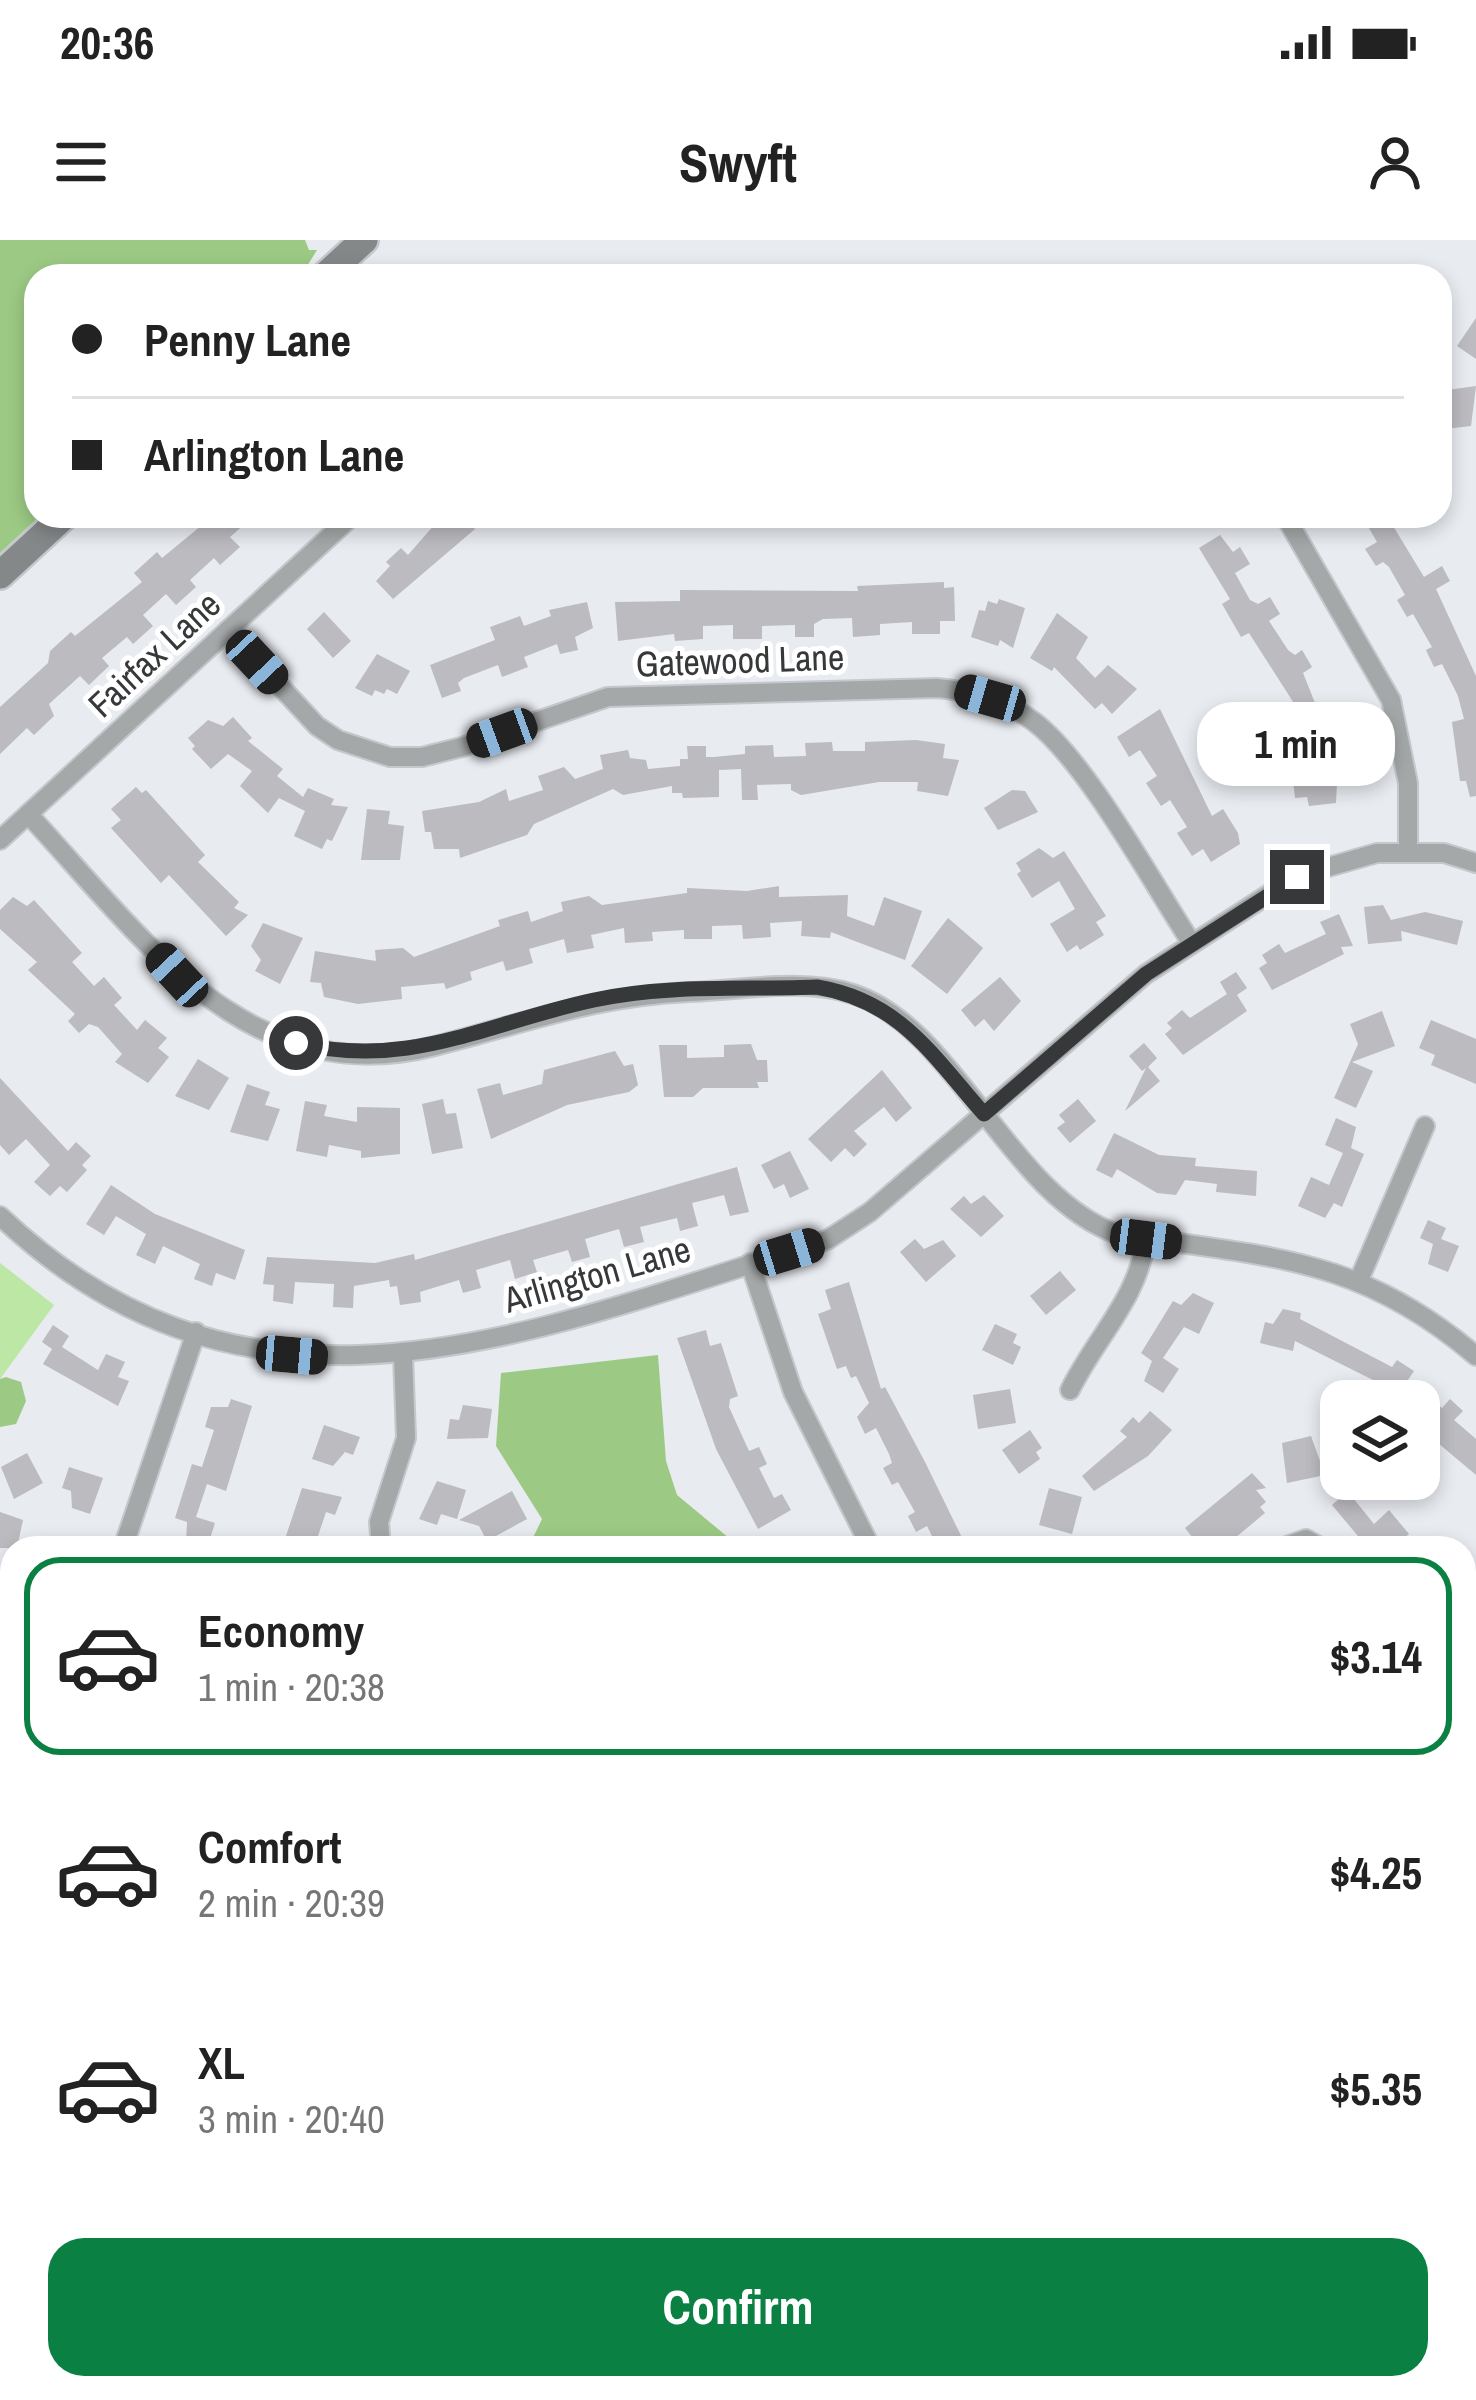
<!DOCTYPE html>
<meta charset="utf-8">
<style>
:root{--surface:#fff;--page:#f2f2f2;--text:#222;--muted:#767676;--line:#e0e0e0;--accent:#0b8043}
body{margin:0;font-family:"Archivo Narrow",sans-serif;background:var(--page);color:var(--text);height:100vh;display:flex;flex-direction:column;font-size:45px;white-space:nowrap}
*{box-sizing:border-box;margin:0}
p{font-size:39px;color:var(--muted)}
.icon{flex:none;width:66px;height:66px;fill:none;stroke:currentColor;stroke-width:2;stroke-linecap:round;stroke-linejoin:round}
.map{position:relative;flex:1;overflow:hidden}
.details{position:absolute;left:0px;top:1296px;width:1476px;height:864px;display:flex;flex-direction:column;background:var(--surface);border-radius:36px 36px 0 0;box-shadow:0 6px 18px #0003}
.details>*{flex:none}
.guide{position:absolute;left:24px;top:24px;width:1428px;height:264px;border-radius:36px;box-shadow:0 6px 18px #0003;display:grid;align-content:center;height:264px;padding:0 48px;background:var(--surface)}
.fabs{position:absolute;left:1320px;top:1140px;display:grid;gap:24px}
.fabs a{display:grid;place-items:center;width:120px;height:120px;border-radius:24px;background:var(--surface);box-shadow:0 6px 18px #0003;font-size:60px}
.end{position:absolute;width:54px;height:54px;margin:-27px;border:15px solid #37383a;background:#fff;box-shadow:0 0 0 6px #fff}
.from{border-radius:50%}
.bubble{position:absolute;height:84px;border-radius:36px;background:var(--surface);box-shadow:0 6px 18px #0003;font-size:39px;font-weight:700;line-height:84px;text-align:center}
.car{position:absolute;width:36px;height:72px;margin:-36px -18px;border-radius:15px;box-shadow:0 0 9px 3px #0007;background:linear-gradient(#222 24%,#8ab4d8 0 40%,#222 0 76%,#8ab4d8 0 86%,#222 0)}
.guide b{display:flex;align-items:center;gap:42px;height:114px;font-size:45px}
.guide b+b{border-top:3px solid var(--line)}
.guide i{width:30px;height:30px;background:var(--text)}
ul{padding:21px 0 0;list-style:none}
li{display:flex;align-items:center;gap:36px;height:198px;margin:0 24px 18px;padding:0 24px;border:6px solid transparent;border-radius:36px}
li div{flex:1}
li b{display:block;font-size:45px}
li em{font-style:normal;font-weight:700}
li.selected{border-color:var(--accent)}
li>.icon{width:108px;height:108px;stroke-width:1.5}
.primary-button{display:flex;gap:24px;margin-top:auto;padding:24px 48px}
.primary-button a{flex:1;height:138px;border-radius:36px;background:var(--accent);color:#fff;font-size:48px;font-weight:700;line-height:138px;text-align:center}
.status{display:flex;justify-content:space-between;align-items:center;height:84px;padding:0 60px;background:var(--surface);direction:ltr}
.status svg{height:33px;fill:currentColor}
header{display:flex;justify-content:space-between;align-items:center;height:156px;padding:0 48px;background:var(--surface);font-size:54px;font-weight:700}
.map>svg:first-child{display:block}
.education{fill:#eddecc}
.green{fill:#bce7a5}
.forest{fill:#9cca84}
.building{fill:#bbbbc0}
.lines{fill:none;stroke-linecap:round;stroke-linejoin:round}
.minor-casing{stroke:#c5c7cc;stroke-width:22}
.secondary-casing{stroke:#c5c7cc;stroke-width:32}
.minor{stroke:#a5a8a8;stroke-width:18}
.secondary{stroke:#848888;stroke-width:27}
.rail-casing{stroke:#77787b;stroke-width:10}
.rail{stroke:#fff;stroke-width:6;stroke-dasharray:18;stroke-linecap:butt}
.route{stroke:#37383a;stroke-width:15}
.labels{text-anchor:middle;stroke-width:10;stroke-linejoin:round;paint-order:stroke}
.street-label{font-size:36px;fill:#37383a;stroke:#fff}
</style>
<div class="status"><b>20:36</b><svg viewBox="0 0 49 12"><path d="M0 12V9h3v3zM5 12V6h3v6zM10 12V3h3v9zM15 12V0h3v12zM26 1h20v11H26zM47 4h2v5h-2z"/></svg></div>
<header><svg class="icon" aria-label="menu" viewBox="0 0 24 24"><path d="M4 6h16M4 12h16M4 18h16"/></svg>Swyft<svg class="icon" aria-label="person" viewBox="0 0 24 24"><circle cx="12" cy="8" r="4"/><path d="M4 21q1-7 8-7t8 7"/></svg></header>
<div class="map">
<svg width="1476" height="2160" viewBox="0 0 1476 2160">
<rect width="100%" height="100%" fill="#e8ebf0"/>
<!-- education -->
<polygon class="education" points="1476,1976 1476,2066 1464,2016 1464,1979"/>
<!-- green -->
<polygon class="green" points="0,1023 54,1065 0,1139"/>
<!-- forest -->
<g class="forest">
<polygon points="0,0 305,0 309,10 317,10 301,36 36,36 40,276 0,313"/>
<polygon points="658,1115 666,1221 677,1255 741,1308 528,1308 542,1279 496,1206 501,1133"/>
<polygon points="6,1137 21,1142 26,1161 16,1184 0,1187 0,1139"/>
<polygon points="0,1480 12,1482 12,1779 0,1775"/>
<polygon points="1464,1848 1476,1849 1476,1976 1464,1979"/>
<polygon points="1464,2016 1476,2066 1476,2160 1331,2160 1291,2148 1464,2148"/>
</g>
<!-- building -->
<g class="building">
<polygon points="1476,78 1476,119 1457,106"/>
<polygon points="1476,146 1471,186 1445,189 1440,151"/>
<polygon points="213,276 254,276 230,297 240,307 220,325 214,318 190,340 196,347 176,365 166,354 143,375 153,386 133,404 127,397 102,418 109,426 89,445 80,436 49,464 54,476 34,495 27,488 0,514 0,467 48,423 50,411 71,392 75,396 142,342 134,333 157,312 162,318"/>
<polygon points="442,276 463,276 475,289 393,359 376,341 390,326 386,322 401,308 408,315"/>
<polygon points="1362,276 1387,276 1424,337 1442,326 1450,341 1436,349 1476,436 1476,556 1470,557 1466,541 1460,541 1452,482 1464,479 1458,456 1442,424 1434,427 1426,410 1432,407 1413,374 1407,377 1397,360 1405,355 1389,327 1383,322 1376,326 1365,309 1377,302"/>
<polygon points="1220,295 1233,312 1240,307 1250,324 1235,333 1250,360 1258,364 1270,357 1280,374 1269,381 1288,410 1295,415 1302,410 1312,427 1303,433 1317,468 1333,471 1347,504 1351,541 1337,543 1336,563 1309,566 1307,557 1295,558 1292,530 1312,524 1290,471 1297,468 1249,393 1241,397 1222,364 1230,359 1199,308"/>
<polygon points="944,342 944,348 954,347 955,381 940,381 940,394 912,394 912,382 880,384 880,395 853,397 852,378 823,379 814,384 814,397 795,397 795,385 762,386 762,399 733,399 733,385 703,386 703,399 675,401 674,394 618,401 615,362 680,361 680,350 858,351 857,346"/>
<polygon points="999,359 1025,368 1013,408 1000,400 998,406 971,397 979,370 985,371 988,361 997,364"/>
<polygon points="587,362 593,388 575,397 578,410 560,414 557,404 524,417 528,427 502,437 498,425 464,438 458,443 461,451 442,458 430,425 495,400 490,387 520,376 524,386 551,376 549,370"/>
<polygon points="324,372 351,401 333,418 307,389"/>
<polygon points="1057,373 1088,397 1076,418 1095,438 1108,425 1137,449 1112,474 1102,463 1095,469 1054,427 1052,431 1030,418"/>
<polygon points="377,414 410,431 397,454 387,449 384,454 375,450 372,456 355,448"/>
<polygon points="1160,469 1212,576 1223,569 1238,593 1240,604 1211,622 1203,609 1192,616 1177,593 1187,587 1170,560 1161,566 1146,543 1157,536 1140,510 1129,517 1117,497"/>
<polygon points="233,477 252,498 248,501 283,529 277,536 303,557 308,548 334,559 331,565 348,567 332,601 327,599 322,609 294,596 305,571 279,558 268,573 240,546 252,531 228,514 211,529 192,509 195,506 188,498 208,480 223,486"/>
<polygon points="916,500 945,504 943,518 959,520 948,556 917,551 918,542 879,542 801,555 791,550 791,544 757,545 758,560 742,560 741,529 719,530 719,557 683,558 682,553 672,553 672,546 623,555 613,549 534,584 527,595 460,618 459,609 434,609 431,592 425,592 422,571 479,562 506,549 509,561 543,550 538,536 564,527 575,539 603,529 600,515 628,510 630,518 646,520 648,529 680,526 680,519 688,519 687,506 706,506 706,517 714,517 745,514 745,506 773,505 774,517 806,516 805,503 832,502 833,511 865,511 865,502"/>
<polygon points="136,547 142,553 146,550 205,615 198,622 239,662 234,668 248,675 226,696 169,635 161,643 111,588 121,580 111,569"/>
<polygon points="1012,550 1025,551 1038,572 998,590 984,568"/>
<polygon points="367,569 390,571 388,584 404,586 400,620 361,620"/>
<polygon points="1039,608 1053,618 1064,611 1106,676 1096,682 1104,695 1080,710 1077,705 1067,712 1050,684 1075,669 1059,641 1032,658 1017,634 1021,631 1016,623"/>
<polygon points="779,646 779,657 848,655 847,676 874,686 884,657 922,671 905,720 831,692 830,698 801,696 802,681 770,683 771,697 743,699 742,685 712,686 712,699 684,699 684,690 652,692 653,701 625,703 624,688 591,695 594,708 567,713 564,699 529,709 533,723 506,731 503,721 470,732 472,740 446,749 444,743 401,747 402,759 358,764 324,757 321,743 310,742 315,711 376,721 375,710 403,708 414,717 500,686 498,680 528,671 531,682 563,671 561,662 589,656 602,665 687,653 687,648 747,651"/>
<polygon points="13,657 27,666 34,660 82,713 72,722 94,746 104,737 122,758 114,765 137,790 145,780 167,798 158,808 169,817 148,843 115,822 122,814 98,787 89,784 79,793 68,781 75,774 28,730 37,722 0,689 0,670"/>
<polygon points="1383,665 1391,680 1425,672 1463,681 1457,705 1401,691 1402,701 1368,704 1364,667"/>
<polygon points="1339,674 1353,706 1341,707 1344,714 1272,750 1259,728 1267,723 1262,715 1279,704 1285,713 1326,694 1320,682"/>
<polygon points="948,678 983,708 947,754 911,726"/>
<polygon points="263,683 303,698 280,744 255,731 261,720 251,706"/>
<polygon points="1236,732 1247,748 1237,755 1247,771 1183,815 1165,794 1172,788 1167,783 1182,770 1190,778 1227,754 1220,742"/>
<polygon points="1000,737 1021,761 994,791 984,779 975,787 961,770"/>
<polygon points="1382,771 1395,806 1352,822 1373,831 1356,868 1334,858 1358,804 1350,784"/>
<polygon points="1431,780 1476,799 1476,844 1431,825 1435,815 1419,808"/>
<polygon points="1144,803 1157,818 1148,827 1160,841 1125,871 1146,828 1142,831 1129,816"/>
<polygon points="751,804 757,820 767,820 768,842 757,842 759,848 703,848 693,857 664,857 659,805 687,805 687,818 724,817 724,805"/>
<polygon points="615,811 624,826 633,824 638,845 629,852 567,865 491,899 477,849 500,843 503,855 542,844 544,830"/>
<polygon points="198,819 229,838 209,870 175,856"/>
<polygon points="882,830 912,868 896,882 884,867 854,891 867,904 854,917 845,908 831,922 808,899"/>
<polygon points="0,838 68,911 76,902 91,916 82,925 87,930 67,952 60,946 50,956 34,942 50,925 26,899 9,915 0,905"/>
<polygon points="247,844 270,852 265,865 280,869 268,901 230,892"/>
<polygon points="443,859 446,874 456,873 463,908 432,914 422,864"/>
<polygon points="1078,859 1096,881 1070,903 1057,888 1065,882 1059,875"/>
<polygon points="305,861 327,865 324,876 357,882 357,867 400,868 400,914 361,918 361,911 329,905 327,917 296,911"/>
<polygon points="1336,878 1356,887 1351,908 1364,914 1342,967 1334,963 1325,978 1298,966 1311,937 1329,945 1343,913 1325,905"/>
<polygon points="1114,893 1159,915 1196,918 1195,926 1257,931 1256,956 1216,952 1217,944 1185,940 1176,955 1157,953 1117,929 1112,938 1096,930"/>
<polygon points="790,911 809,949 790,958 784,944 774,949 761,925"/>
<polygon points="737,927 749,972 730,976 724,955 692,963 698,986 680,991 677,978 640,987 644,1002 624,1007 619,989 585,999 590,1017 572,1022 568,1010 533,1020 537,1032 515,1039 510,1020 476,1030 481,1048 463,1053 459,1040 420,1052 421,1062 400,1065 397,1046 390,1047 389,1040 354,1046 353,1068 333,1067 334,1044 295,1042 293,1064 273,1061 274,1045 263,1044 267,1017 375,1023 414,1014 415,1020"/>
<polygon points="111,945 155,974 245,1010 235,1040 216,1033 212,1046 194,1039 200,1024 163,1006 155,1024 136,1015 146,994 116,976 104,995 86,984"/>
<polygon points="984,955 1004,976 981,997 950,969 964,956 971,964"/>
<polygon points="1428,980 1446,988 1441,999 1459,1006 1448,1032 1428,1024 1433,1004 1420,998"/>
<polygon points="915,999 924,1009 943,1000 956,1016 926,1042 900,1012"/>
<polygon points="1060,1031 1076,1050 1046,1075 1030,1056"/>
<polygon points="849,1042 881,1149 885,1147 925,1222 967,1308 938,1308 927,1286 916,1292 908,1276 915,1272 898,1242 892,1245 883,1228 892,1223 889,1214 876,1188 865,1194 857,1177 869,1163 856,1136 851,1138 846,1126 837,1129 818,1074 831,1069 825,1050"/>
<polygon points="1193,1053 1214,1063 1199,1094 1184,1087 1163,1118 1179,1129 1163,1153 1144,1141 1152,1121 1141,1113 1173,1061 1181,1065"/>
<polygon points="1283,1069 1301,1073 1300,1079 1392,1127 1397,1120 1414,1131 1395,1159 1373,1140 1295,1101 1293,1111 1260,1103 1265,1082 1273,1084"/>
<polygon points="995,1084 1017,1094 1013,1103 1021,1107 1013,1125 982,1110"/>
<polygon points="53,1085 69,1096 62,1107 98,1130 106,1114 125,1122 118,1137 129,1141 118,1166 43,1124 52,1109 42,1102"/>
<polygon points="706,1090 710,1106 721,1103 738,1156 730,1159 729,1167 749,1211 759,1207 767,1224 759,1228 774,1258 782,1254 791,1270 758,1289 716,1209 677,1098"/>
<polygon points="1010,1149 1016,1183 978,1189 973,1155"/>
<polygon points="1419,1149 1442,1168 1450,1159 1463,1171 1454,1180 1476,1199 1476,1235 1419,1187"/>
<polygon points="231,1159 252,1166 226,1251 207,1244 196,1277 215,1283 207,1308 201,1308 186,1303 187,1282 175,1278 192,1224 202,1227 214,1190 205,1187 211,1167 228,1167"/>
<polygon points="463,1165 492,1169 488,1198 447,1199 450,1179 459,1180"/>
<polygon points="1150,1171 1172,1190 1148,1216 1094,1251 1082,1236 1127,1197 1120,1191 1133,1177 1139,1183"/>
<polygon points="324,1185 360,1197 353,1215 345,1212 333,1226 312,1219"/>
<polygon points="1030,1190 1042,1208 1036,1212 1040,1219 1019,1234 1002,1210"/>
<polygon points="1311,1196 1325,1235 1287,1243 1282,1203"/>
<polygon points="27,1213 43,1243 14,1259 1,1227"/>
<polygon points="69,1227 103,1238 90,1274 72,1268 71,1251 62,1248"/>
<polygon points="1252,1233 1266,1248 1256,1250 1266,1262 1260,1267 1265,1273 1223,1308 1216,1300 1201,1308 1185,1288"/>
<polygon points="1326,1239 1375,1239 1353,1258 1374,1284 1389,1270 1409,1294 1393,1308 1382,1308 1375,1301 1368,1308 1332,1265 1341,1257"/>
<polygon points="437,1241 466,1250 457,1279 441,1274 437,1285 419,1279"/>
<polygon points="302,1248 342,1257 335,1275 326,1272 314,1308 283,1305"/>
<polygon points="1049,1248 1082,1257 1072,1294 1039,1285"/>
<polygon points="512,1251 527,1279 487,1301 479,1286 459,1280"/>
<polygon points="0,1272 23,1280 17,1308 0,1308"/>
</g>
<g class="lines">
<!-- minor casing -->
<g class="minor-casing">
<g id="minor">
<polyline points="1285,276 1391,460 1408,543 1408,613"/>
<path d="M228 390 317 486 338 500 390 517H422L462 507 608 457 937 448C971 451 1005 460 1033 481 1085 519 1153 644 1191 702"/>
<path d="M28 574C139 693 246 854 435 806 526 783 594 756 690 752 741 750 804 738 853 754 955 787 1010 956 1117 994 1263 1017 1357 1014 1476 1116"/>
<polyline points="0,600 352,276"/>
<path d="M0 976C256 1219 540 1088 827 1000L870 972 1146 734 1297 636 1377 613H1444L1476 623"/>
<polyline points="750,1023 793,1152 871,1308"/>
<polyline points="1359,1040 1425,886"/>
<path d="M1070 1150C1096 1097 1138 1059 1146 999"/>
<polyline points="123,1308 196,1092"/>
<polyline points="381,1308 379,1282 406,1198 403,1115"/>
<polyline points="1281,1308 1306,1299 1322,1308"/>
<polyline points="1473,1713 1476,1699"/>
<polyline points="0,1984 12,1986"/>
<polyline points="300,2148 304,2160"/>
<polyline points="583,2160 612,2160"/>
</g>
</g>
<!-- secondary casing -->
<g class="secondary-casing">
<g id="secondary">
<polyline points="325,36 364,0"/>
<polyline points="0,335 64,276"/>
</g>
</g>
<!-- minor -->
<use href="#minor" class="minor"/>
<!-- secondary -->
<use href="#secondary" class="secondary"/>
<!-- rail casing -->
<g class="rail-casing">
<g id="rail">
<polyline points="0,1790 12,1793"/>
<polyline points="1204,2148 1245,2160"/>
</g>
</g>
<!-- rail -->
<use href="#rail" class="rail"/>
</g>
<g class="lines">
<!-- route -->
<path class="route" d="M296 803C410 830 486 783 594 760 665 744 745 750 817 747 900 761 932 815 984 874L1146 734 1297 637"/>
</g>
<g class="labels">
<!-- street labels -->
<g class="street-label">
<text transform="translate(154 414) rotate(-43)" y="13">Fairfax Lane</text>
<text transform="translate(740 420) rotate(-2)" y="13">Gatewood Lane</text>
<text transform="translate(597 1034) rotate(-16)" y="13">Arlington Lane</text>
</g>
</g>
</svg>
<div class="fabs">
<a><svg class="icon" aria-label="layers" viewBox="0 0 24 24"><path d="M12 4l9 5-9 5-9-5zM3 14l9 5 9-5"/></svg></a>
</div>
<i class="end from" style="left:296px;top:803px"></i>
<i class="end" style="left:1297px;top:637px"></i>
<div class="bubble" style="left:1197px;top:462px;width:198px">1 min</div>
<i class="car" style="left:257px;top:422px;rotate:137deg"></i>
<i class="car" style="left:990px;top:458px;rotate:286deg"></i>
<i class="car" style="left:502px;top:493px;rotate:250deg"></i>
<i class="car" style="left:177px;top:735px;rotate:317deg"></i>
<i class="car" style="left:1146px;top:999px;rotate:97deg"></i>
<i class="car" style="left:789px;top:1012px;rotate:73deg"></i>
<i class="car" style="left:292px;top:1115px;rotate:95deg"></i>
<div class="guide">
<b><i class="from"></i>Penny Lane</b>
<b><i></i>Arlington Lane</b>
</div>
<section class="details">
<ul>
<li class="selected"><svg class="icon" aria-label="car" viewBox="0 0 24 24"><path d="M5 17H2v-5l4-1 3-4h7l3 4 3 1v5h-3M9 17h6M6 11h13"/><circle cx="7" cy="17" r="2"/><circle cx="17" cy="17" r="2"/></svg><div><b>Economy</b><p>1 min · 20:38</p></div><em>$3.14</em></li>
<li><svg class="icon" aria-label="car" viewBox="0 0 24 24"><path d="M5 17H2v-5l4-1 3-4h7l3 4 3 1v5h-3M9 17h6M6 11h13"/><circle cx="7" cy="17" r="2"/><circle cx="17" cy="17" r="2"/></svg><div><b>Comfort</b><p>2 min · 20:39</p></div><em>$4.25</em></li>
<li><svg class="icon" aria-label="car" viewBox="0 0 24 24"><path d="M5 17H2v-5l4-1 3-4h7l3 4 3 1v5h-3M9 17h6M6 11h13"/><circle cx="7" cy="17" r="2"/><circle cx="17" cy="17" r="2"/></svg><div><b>XL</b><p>3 min · 20:40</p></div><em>$5.35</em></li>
</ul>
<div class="primary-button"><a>Confirm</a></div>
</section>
</div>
